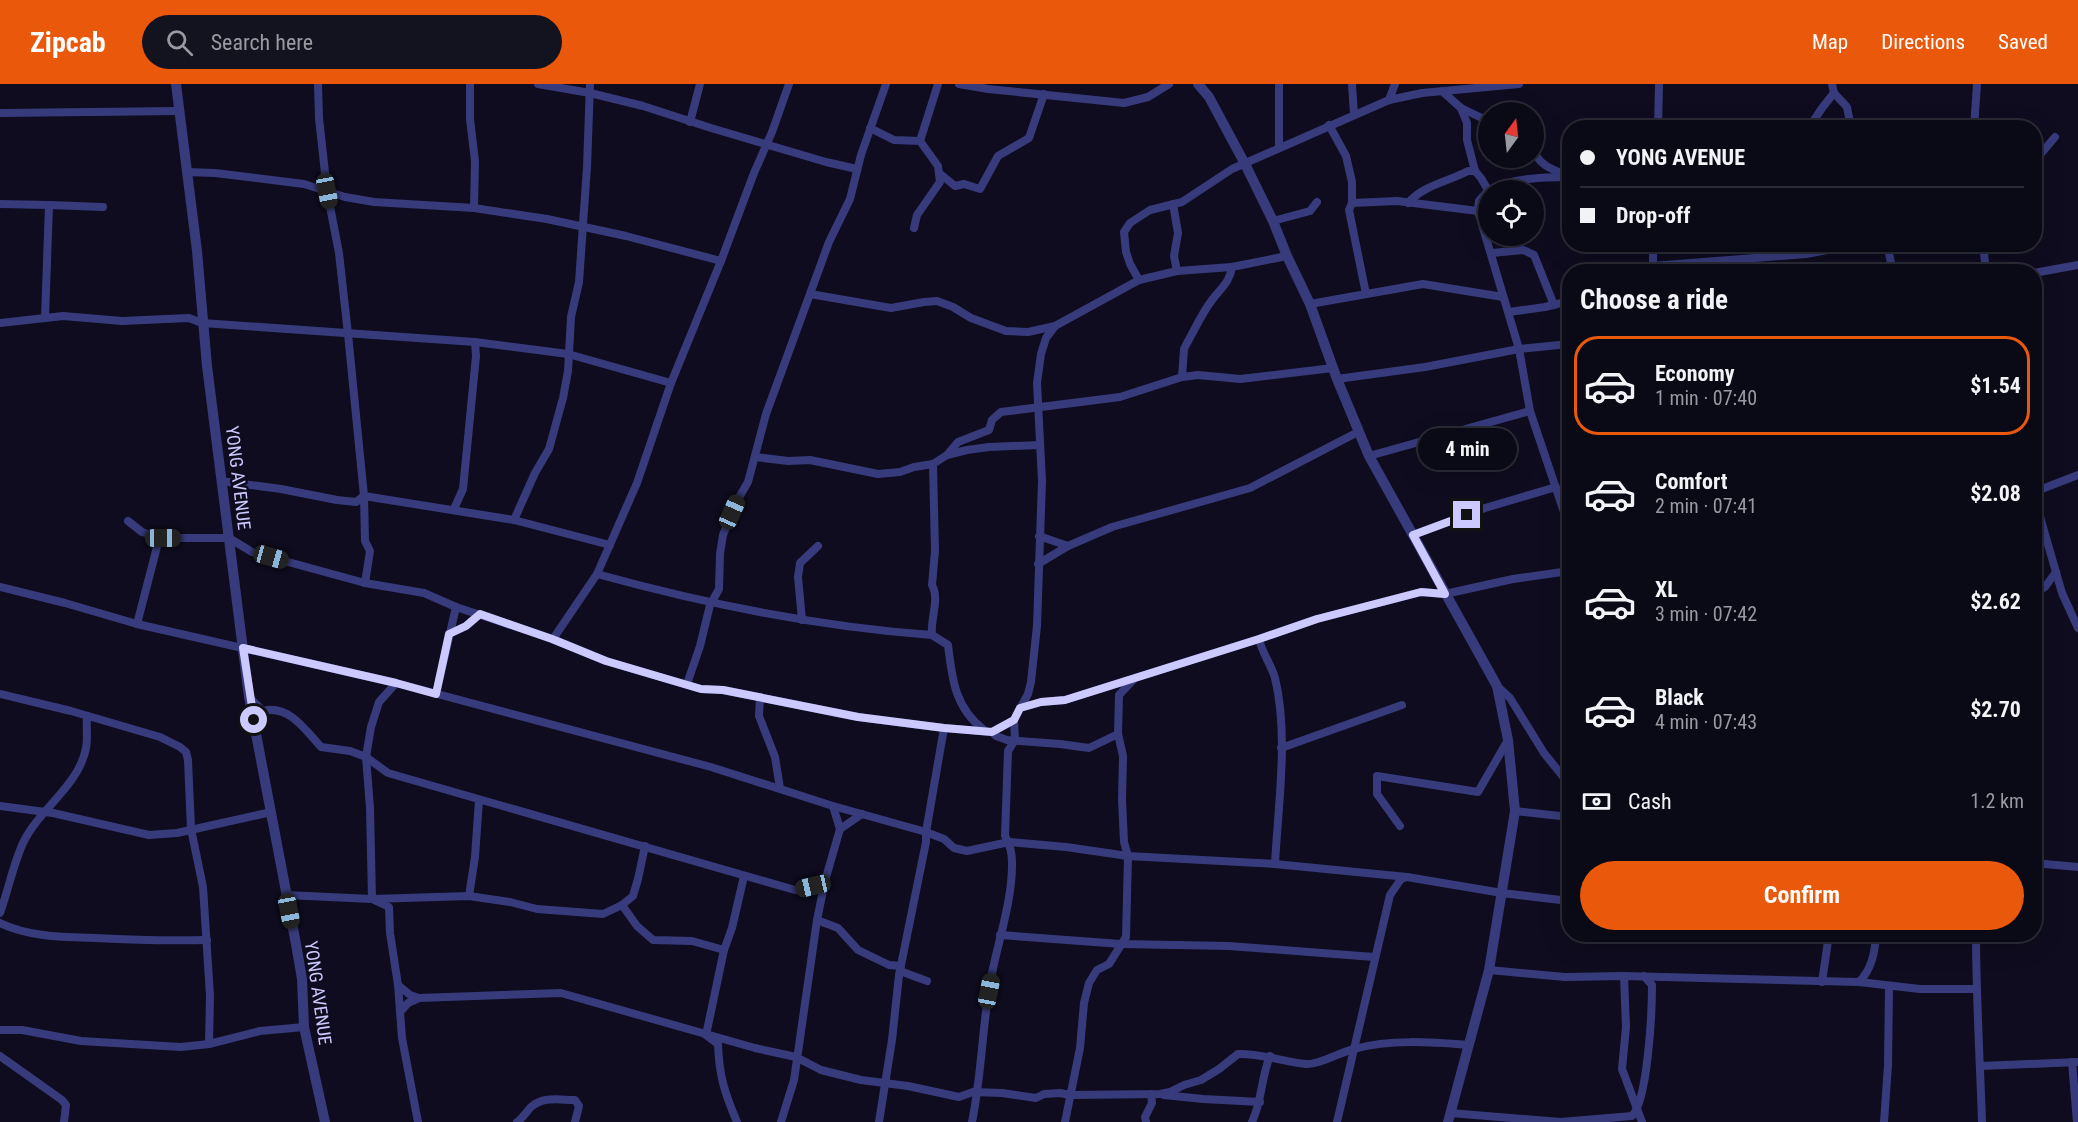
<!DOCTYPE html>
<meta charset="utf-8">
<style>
:root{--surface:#0a0916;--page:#13121f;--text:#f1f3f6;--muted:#999aa1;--line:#2a2a35;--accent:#ea580c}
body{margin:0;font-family:"Roboto Condensed",sans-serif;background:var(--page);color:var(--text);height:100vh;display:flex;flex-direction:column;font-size:22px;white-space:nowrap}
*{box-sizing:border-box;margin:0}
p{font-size:20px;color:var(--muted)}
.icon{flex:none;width:33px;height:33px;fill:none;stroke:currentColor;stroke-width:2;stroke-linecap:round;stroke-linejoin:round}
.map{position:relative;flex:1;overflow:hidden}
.details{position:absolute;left:1562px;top:180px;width:480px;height:678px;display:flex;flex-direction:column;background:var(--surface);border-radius:24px;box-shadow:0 6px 24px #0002,0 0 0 2px var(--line)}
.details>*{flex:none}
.top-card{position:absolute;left:1562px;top:36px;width:480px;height:132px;border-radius:24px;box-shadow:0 6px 24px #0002,0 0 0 2px var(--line);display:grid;align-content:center;height:132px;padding:0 18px;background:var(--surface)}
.needle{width:39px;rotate:15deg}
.buttons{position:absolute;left:1478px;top:18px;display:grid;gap:12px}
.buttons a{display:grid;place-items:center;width:66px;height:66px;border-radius:50%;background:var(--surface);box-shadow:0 6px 24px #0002,0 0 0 2px var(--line);font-size:30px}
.end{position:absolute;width:27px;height:27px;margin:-14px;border:8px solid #cbc9fe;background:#111;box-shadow:0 0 0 3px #111}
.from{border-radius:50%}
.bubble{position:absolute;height:42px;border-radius:21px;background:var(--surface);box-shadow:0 6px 24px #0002,0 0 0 2px var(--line);font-size:20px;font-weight:700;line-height:42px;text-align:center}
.car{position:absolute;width:18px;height:36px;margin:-18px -9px;border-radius:8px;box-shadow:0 0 4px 2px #0007;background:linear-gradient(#222 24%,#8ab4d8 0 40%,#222 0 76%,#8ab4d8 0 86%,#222 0)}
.top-card b{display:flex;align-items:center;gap:21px;height:57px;font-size:22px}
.top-card b+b{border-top:2px solid var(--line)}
.top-card i{width:15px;height:15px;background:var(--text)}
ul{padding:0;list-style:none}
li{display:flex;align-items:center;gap:18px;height:99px;margin:0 12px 9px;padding:0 6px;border:3px solid transparent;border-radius:24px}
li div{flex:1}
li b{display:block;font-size:22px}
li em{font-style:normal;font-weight:700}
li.current{border-color:var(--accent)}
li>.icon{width:54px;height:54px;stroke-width:1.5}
h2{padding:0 18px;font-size:27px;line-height:72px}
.pay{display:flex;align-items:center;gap:15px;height:66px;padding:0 18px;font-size:22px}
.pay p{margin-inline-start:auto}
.action{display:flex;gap:12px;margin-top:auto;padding:12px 18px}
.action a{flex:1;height:69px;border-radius:36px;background:var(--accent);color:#fff;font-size:24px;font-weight:700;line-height:69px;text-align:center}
header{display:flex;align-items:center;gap:36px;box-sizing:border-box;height:84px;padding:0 30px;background:var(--accent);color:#fff}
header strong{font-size:28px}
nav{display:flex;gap:33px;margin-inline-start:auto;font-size:21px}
.search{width:420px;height:54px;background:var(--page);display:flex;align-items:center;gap:15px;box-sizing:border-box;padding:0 21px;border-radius:33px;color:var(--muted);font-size:22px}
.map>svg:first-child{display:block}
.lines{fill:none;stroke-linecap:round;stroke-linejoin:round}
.minor{stroke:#373b7c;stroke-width:8}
.tertiary{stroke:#373b7c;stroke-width:10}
.route{stroke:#cbc9fe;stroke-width:8}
.labels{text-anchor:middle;stroke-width:5;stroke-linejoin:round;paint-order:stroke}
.street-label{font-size:18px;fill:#cbc9fe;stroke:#0e0c1e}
</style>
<header>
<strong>Zipcab</strong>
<div class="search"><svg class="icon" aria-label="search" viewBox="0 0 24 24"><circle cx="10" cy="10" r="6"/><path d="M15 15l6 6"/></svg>Search here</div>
<nav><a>Map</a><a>Directions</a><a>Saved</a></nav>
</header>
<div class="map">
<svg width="2078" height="1038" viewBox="0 0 2078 1038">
<rect width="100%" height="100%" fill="#0e0c1e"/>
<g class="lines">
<!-- minor -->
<g class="minor">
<polyline points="318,0 319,34 327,107 339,169 348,250 364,412 365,457 370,467 365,499"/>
<polyline points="470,0 470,35 475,77 474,124"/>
<polyline points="538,0 590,9 643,22 711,44 826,78 857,85"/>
<polyline points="959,0 988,5 1124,19 1148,13 1169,0"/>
<polyline points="1279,0 1279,63"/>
<polyline points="1352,0 1354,30"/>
<polyline points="1832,0 1834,9 1847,23 1851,44"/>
<polyline points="1442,7 1461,24 1467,39 1467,56 1475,87 1481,94 1488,106"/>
<polyline points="1389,16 1395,0"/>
<polyline points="1461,24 1488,37"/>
<polyline points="0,29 179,27"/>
<polyline points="690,38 700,0"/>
<polyline points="1329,41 1346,72 1352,98 1352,119"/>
<polyline points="870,44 894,56 920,57 938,0"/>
<polyline points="1658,44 1659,0"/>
<polyline points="1809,44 1822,24 1834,9"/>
<polyline points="1974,44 1977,0"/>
<path d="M1533 65 1535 67C1538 81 1554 86 1566 91"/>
<polyline points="2034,78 2055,53"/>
<polyline points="187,88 215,89 304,100 345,113 374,118 474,124 547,135 626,152 721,177"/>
<polyline points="939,89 955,102 964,100 980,105 998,72 1029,54 1044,10"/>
<path d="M1489 106C1513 94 1543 93 1569 93"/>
<polyline points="1488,107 1479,117 1478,127 1519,265 1530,327 1569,443"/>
<path d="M1408 119C1424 101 1447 98 1468 87H1475"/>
<polyline points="0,120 49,121 45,234"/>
<polyline points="1173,120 1178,149 1174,172 1177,187"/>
<polyline points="49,121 103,123"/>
<polyline points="1273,137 1310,127 1317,118"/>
<polyline points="914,144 917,131 940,98 938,82 920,57"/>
<polyline points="1887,160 1893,188"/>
<polyline points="1983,160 1986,188"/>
<polyline points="1492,169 1523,166 1534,171 1554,221"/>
<polyline points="1748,175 1752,188"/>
<polyline points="1652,182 1806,170 1859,160"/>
<polyline points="1653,187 1653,160"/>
<polyline points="2034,189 2078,181"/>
<polyline points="1139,196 1130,180 1126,168 1124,148 1130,139 1150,126 1182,118 1232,85 1389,16 1422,9 1519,0"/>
<polyline points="810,210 891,224 924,218 937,217 953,223 971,234 1006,247 1028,248 1055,242 1139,196 1177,187 1232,183 1287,172"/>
<polyline points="1366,210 1349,126 1352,119 1397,117 1478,127"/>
<polyline points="1310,220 1423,200 1503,213"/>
<polyline points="1509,228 1545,223 1569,217"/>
<polyline points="0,239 63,232 122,237 189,234 202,239 475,258 568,270 671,299"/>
<path d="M1182 293 1184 265 1187 259C1195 245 1202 229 1212 216 1221 204 1230 198 1232 183"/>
<polyline points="1337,295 1425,283 1519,265 1569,260"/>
<polyline points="947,371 958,358 989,346 992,336 1001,328 1120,313 1182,293 1198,291 1240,295 1333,284"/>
<polyline points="1369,372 1530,327"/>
<polyline points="755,373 788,377 810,376 878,390 900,388 914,383 933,380 947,371 967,366 989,363 1039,361"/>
<polyline points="221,397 281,405 337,416 356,418 364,412 514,436 610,461"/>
<polyline points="2034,408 2078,391"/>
<polyline points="2034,412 2062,509 2078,544"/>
<polyline points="454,425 463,405 476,272 475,258"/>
<polyline points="514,436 535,389 549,365 563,314 568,287 571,233 579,198 587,83 590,0"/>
<polyline points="128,437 142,448 163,454"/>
<polyline points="1413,451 1485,424 1556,403"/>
<polyline points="1039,452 1068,462"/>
<polyline points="1038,480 1068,462 1112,443 1250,404 1358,348"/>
<path d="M597 490C706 520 819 543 932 551 930 536 940 515 932 501L935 467 933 380"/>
<polyline points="0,503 65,519 137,540 396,599 711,683 833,722 926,748 944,755 954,764 967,767 1009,758 1066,763 1128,772 1275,780 1407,793"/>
<polyline points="2034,508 2045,503 2056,488"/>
<polyline points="802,536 798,493 800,479 818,462"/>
<polyline points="137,540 158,459 163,454 229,454 252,468 365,499 424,509 456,523 553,555 606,577 701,605 723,606 858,633 944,644 992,648 1014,636 1028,610 1031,598 1037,542 1042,397 1037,299 1041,270 1046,254 1055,242"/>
<polyline points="449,550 466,542 480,530"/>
<path d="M932 551 948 561C952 595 955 624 984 646"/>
<polyline points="553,555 597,490 637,399 671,299 721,177 754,89 772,48 789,0"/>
<path d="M1259 555C1262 569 1271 580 1275 594 1289 652 1278 721 1275 780"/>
<polyline points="396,599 379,618 371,643 366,673 370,724 372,815 389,823 390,849 398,901 402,954 418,1038"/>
<polyline points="687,600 700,562 710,521 719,505 720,470 723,451 737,417 748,398 766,330 829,158 850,115 861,71 886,0"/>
<polyline points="1497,602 1510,614 1544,669 1569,700"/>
<polyline points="0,610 71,627 160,653 180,663 186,668 188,676 191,745 203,803 210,912 209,960"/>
<polyline points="436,610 456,523"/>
<path d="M249 613 263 627C289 620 306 647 321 663L350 667 366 673 388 689 795 806 825 797"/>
<polyline points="760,613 759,632 775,673 780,704"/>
<polyline points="1020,624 1041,618 1065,616 1259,555 1317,535 1421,508 1445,510 1513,495 1569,487"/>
<polyline points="992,648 996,652 1007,656 1060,660 1089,664 1118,650"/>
<polyline points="1281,664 1402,621"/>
<polyline points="0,722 53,729 149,751 177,749 271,728"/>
<polyline points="1515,727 1569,733"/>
<polyline points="1400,742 1377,710 1377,692 1478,708 1508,656"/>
<polyline points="840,745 862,730"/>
<polyline points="2034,779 2078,783"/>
<polyline points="286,811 372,815 469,812 510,818 537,825 603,830 622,821 633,812 638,795 645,762"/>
<polyline points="469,812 475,773 479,716"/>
<polyline points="622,821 637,842 653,856 692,857 724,866"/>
<path d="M0 829C8 807 13 781 23 759 39 725 79 702 86 664 88 654 86 642 87 632"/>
<polyline points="817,836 838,844 858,866 889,881 901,882"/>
<path d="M0 839C29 853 64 853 95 854 133 856 169 857 207 856"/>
<path d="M1976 850C1976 913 1980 975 1982 1038"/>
<polyline points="1000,851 1121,860 1229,862 1374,873"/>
<polyline points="1489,886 1565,893 1624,892 1859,898 1920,905 1976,905"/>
<polyline points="900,887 927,897"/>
<polyline points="1624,892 1626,943 1622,985 1642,1038"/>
<polyline points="1822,898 1829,850"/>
<path d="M1859 898C1872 885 1875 868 1876 850"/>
<polyline points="398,901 410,911 419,914"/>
<path d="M400 928 408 919 419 914 561 909 755 964 796 973 821 986 861 996 908 1002 959 1013 973 1008 1002 1009 1036 1014 1044 1010 1060 1009 1070 1011 1160 1010 1170 1008 1184 1001 1201 996 1219 985 1238 970C1261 969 1283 978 1306 980 1319 981 1340 968 1354 965 1390 955 1431 958 1468 961"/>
<polyline points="0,946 22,946 81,957 181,963 209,960 260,947 304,943"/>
<polyline points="0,972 62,1016 66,1021 64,1038"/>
<polyline points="2072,978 2077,1038"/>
<polyline points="1981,982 2078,978"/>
<polyline points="1164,1011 1203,1015 1260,1018"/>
<path d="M1450 1029 1561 1038 1632 1032C1648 1016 1652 927 1652 901L1644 892"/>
<path d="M517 1038C523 1034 526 1028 531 1023 544 1012 559 1016 575 1016L579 1022 575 1038"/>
<path d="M737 1038C725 1010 719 992 718 960L706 951 724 866 732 844 744 792"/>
<polyline points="781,1038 794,996 817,836 825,797 840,745 833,722"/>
<polyline points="879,1038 892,956 899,891 926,758 926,748 944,644"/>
<path d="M972 1038C981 994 982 950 989 905 995 866 1013 818 1012 778 1012 769 1009 759 1005 752L1008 667 1015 656 1014 636"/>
<polyline points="1065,1038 1080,964 1084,919 1089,899 1097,886 1109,880 1126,853 1128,772 1124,758 1122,716 1123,672 1118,650 1119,611 1134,595"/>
<polyline points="1146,1038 1145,1033 1152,1019 1151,1010"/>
<path d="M1252 1038C1262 1017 1261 994 1270 972"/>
<polyline points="1337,1038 1390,811 1401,795 1407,793 1502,809 1569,817"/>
<polyline points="1884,1038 1888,981 1889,902"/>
</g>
<!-- tertiary -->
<g class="tertiary">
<polyline points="176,0 197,167 207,282 249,613 296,860 302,895 304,943 325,1038"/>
<polyline points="1198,0 1209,13 1245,80 1273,137 1287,172 1310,220 1337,295 1369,372 1497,602 1508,656 1515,727 1489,886 1448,1038"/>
</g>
</g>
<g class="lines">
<!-- route -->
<polyline class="route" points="254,636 243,564 396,599 436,610 449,550 466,542 480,530 552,555 606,577 701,605 723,606 858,633 944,644 992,648 1014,636 1020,624 1041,618 1065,616 1259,555 1317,535 1421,508 1445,510 1413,451 1467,431"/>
</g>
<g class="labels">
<!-- street labels -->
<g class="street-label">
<text transform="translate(238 394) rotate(83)" y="6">YONG AVENUE</text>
<text transform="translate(318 909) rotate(82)" y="6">YONG AVENUE</text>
</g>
</g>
</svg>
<div class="buttons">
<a><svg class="needle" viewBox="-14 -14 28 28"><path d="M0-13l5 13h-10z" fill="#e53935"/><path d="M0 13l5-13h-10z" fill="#999aa1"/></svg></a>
<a><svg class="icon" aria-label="locate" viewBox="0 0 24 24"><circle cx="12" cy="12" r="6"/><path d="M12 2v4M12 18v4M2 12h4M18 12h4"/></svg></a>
</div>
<i class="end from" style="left:254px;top:636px"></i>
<i class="end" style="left:1467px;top:431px"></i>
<div class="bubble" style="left:1418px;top:344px;width:99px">4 min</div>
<i class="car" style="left:327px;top:107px;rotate:169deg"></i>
<i class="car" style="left:732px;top:428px;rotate:24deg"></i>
<i class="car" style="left:163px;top:454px;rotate:90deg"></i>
<i class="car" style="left:271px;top:473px;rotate:106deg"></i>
<i class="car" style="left:813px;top:802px;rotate:257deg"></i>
<i class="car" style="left:289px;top:827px;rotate:169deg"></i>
<i class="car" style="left:989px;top:907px;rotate:11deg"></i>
<div class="top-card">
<b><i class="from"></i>YONG AVENUE</b>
<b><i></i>Drop-off</b>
</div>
<section class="details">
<h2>Choose a ride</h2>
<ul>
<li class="current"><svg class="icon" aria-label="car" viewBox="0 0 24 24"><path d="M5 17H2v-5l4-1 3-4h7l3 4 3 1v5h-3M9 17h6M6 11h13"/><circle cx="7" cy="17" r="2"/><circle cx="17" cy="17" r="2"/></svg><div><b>Economy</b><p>1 min · 07:40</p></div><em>$1.54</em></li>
<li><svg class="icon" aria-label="car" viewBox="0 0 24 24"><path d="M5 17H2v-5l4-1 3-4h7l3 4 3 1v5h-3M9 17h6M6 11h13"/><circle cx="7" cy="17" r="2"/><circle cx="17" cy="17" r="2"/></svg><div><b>Comfort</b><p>2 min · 07:41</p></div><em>$2.08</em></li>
<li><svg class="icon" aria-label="car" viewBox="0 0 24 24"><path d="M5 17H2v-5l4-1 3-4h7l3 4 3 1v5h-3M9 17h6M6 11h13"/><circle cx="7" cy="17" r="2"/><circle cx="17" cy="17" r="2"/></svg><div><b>XL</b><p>3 min · 07:42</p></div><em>$2.62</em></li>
<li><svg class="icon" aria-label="car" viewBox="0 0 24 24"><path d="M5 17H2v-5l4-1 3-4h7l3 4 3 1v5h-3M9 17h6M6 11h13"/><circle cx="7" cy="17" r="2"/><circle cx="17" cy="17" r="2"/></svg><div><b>Black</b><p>4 min · 07:43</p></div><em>$2.70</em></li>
</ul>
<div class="pay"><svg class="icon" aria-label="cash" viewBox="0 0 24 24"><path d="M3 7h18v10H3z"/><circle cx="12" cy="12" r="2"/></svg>Cash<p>1.2 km</p></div>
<div class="action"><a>Confirm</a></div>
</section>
</div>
